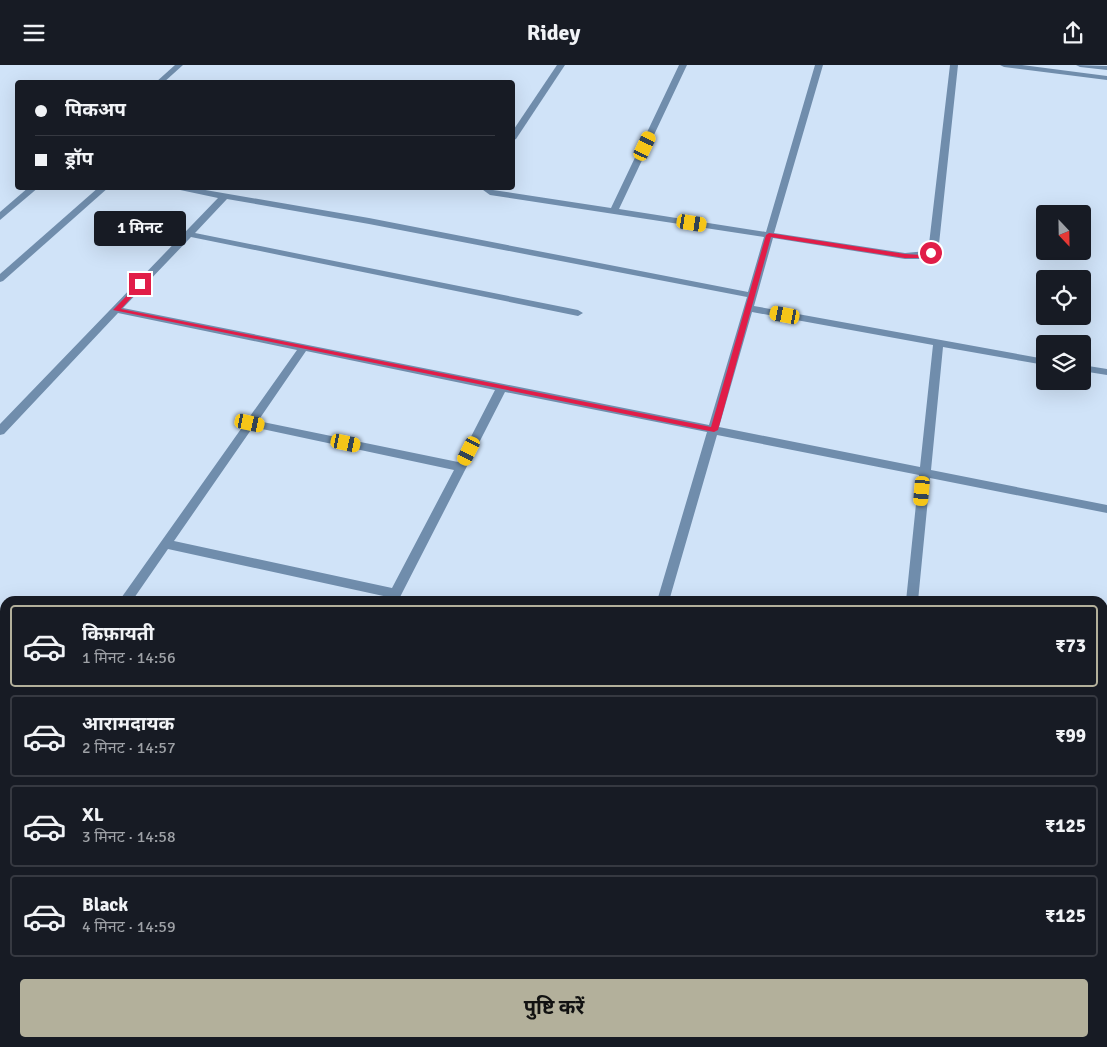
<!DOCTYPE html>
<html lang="hi">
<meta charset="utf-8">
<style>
:root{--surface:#171b24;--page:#20242c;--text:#f1f3f6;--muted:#9ea1a6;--line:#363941;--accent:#b3b09b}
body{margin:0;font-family:Signika,"Noto Sans Devanagari",sans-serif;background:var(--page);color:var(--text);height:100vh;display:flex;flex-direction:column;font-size:19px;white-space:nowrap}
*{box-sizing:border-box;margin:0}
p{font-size:16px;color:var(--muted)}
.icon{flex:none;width:28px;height:28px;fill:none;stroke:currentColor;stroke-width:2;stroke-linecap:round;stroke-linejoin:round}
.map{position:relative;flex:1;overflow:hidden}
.drawer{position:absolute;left:0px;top:531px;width:1108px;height:451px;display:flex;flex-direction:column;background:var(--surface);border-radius:15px 15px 0 0;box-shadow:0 5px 20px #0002}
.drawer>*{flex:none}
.top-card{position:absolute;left:15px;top:15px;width:500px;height:110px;border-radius:5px;box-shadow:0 5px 20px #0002;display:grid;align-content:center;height:110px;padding:0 20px;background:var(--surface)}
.needle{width:32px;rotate:158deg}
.fabs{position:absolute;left:1036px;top:140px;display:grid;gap:10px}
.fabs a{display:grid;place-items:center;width:55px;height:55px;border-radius:5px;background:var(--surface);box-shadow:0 5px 20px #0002;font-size:25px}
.end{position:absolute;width:22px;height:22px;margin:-11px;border:6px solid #e11d48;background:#fff;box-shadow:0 0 0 2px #fff}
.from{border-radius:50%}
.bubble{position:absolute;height:35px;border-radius:5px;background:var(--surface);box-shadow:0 5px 20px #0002;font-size:16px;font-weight:700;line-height:35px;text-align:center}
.car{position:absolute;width:15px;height:30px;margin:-15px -8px;border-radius:6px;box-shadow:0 0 4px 1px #0007;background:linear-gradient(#f5c518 24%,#345 0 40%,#f5c518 0 76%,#345 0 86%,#f5c518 0)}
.top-card b{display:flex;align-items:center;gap:18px;height:48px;font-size:19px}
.top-card b+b{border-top:1px solid var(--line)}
.top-card i{width:12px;height:12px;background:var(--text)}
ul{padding:9px 0 0;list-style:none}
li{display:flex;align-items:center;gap:15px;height:82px;margin:0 10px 8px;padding:0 10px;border:2px solid var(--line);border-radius:5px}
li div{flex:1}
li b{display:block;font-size:19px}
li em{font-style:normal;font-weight:700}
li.selected{border-color:var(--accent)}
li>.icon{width:45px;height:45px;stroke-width:1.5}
.cta{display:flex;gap:10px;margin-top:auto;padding:10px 20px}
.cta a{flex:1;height:58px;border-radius:5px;background:var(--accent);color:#111;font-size:20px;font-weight:700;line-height:58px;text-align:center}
header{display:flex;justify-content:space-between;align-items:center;height:65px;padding:0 20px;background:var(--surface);font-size:22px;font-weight:700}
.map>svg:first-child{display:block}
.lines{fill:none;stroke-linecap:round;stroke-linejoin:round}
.minor{fill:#708dac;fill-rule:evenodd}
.route{fill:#e11d48}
</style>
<header><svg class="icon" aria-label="menu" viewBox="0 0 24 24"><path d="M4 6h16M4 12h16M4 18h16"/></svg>Ridey<svg class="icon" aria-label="share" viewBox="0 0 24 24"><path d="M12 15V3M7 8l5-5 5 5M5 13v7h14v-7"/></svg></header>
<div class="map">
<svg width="1107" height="982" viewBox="0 0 1107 982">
<rect width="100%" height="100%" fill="#d0e3f8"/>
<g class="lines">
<!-- minor -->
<g class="minor">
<polygon points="175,0 183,0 163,18 155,18"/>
<polygon points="557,0 565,0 516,74 512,76 512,67"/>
<path d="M679 0H687L619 144 766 167 815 0H823L774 168 905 188 927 186 929 179 950 0H958L939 179 934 190 923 194H905L773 173 754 241 1045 294V300L943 282 931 405 1107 440V448L930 413 918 536H906L919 410 717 370 669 536H657L707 367 505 327 398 536H386L388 532 168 484 132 536H119L297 285 118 248 4 369 0 370V359L218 133 166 122H188L369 153 748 227 764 172 490 130 479 122H489L493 125 611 143ZM227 134 369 159 747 232 709 360 123 243 191 172 578 251 583 248 578 245 195 168ZM752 247 933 280 920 402 719 362ZM306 286 495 325 458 397 258 356ZM253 362 454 405 392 523 174 476Z"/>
<polygon points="1000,0 1022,0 1107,11 1107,15 1004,2"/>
<polygon points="1076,0 1107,1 1107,5 1080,2"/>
<polygon points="29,122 39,122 0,155 0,147"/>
<polygon points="99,122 109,122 3,216 0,217 0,209"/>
<polygon points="1082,300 1107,304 1107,310 1082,306"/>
<polygon points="0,549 5,550 5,560 0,559"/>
<polygon points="0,586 5,587 5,599 0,598"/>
<polygon points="1102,845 1107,846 1107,862 1102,861"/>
<polygon points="1102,888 1107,890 1107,906 1102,905"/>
<polygon points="526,978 544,978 543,982 525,982"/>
<polygon points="762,978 793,978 795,982 764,982"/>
<polygon points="861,978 879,978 878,982 860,982"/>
</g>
</g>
<!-- route -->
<polygon class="route" points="769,168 905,189 922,190 931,186 934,188 923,193 905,193 771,172 718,365 714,367 113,245 140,217 142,218 142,221 121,244 711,362 766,170"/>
</svg>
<div class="fabs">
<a><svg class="needle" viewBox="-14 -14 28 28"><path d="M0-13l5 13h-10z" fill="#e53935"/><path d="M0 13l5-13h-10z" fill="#9ea1a6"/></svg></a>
<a><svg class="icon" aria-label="locate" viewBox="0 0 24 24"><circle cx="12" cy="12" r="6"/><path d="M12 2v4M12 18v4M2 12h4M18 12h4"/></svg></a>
<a><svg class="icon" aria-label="layers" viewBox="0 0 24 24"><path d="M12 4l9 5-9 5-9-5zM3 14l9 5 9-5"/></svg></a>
</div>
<i class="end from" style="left:931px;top:188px"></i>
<i class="end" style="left:140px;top:219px"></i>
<div class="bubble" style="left:94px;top:146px;width:92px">1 मिनट</div>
<i class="car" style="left:645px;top:81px;rotate:25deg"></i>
<i class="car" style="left:692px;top:158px;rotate:99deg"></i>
<i class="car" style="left:785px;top:250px;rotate:281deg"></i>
<i class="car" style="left:250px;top:358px;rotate:102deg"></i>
<i class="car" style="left:346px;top:378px;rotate:102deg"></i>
<i class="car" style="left:469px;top:386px;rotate:207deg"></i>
<i class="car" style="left:922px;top:426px;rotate:185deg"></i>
<div class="top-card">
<b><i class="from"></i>पिकअप</b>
<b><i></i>ड्रॉप</b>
</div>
<section class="drawer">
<ul>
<li class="selected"><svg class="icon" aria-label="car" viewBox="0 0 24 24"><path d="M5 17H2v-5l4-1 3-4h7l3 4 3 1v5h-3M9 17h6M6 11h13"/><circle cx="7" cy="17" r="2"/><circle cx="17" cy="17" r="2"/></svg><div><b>किफ़ायती</b><p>1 मिनट · 14:56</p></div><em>₹73</em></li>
<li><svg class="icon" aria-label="car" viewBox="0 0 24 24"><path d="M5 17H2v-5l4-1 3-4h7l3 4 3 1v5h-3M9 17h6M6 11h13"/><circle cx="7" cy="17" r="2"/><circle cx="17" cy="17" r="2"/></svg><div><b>आरामदायक</b><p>2 मिनट · 14:57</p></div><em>₹99</em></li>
<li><svg class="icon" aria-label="car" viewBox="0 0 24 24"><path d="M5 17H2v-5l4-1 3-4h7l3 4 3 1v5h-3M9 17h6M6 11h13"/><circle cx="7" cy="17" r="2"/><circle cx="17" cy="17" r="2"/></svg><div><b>XL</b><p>3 मिनट · 14:58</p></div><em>₹125</em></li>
<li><svg class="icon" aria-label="car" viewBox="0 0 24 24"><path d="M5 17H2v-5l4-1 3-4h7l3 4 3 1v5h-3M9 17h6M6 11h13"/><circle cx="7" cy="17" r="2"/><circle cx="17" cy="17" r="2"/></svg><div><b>Black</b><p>4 मिनट · 14:59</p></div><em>₹125</em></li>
</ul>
<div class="cta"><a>पुष्टि करें</a></div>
</section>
</div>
